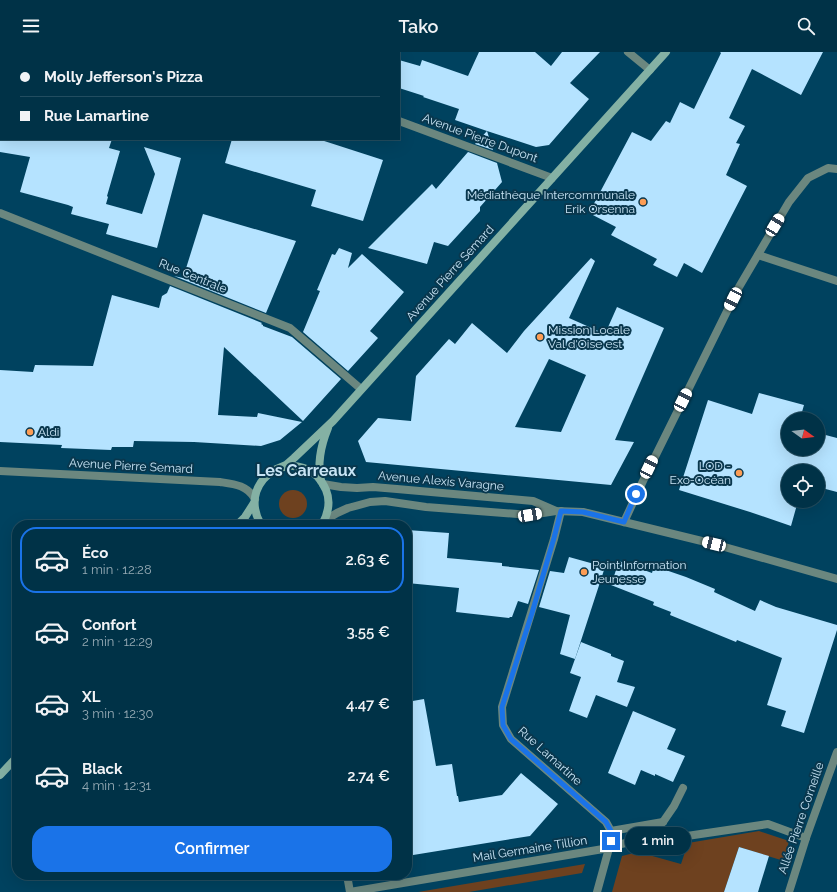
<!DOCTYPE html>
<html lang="fr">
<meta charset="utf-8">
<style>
:root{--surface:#003247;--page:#0e3e52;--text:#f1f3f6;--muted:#95aab4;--line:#224d60;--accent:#1a73e8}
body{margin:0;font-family:Raleway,sans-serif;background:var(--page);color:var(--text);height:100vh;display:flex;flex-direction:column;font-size:15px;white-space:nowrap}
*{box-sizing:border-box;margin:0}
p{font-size:13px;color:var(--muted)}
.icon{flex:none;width:22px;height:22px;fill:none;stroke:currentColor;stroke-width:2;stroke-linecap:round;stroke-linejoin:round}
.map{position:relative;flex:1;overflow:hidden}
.panel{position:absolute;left:12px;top:468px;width:400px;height:360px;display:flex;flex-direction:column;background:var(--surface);border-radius:16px;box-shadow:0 4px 16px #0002,0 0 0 1px var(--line)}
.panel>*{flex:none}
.banner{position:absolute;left:0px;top:0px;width:400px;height:88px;box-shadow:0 4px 16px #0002,0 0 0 1px var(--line);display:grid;align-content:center;height:88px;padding:0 20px;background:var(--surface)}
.needle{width:26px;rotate:105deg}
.fabs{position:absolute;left:781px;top:360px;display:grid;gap:8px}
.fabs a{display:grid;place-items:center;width:44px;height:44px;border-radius:50%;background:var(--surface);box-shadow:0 4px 16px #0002,0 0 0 1px var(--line);font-size:20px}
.end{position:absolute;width:18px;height:18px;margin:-9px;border:5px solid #1a73e8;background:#fff;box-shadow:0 0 0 2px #fff}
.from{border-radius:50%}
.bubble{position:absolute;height:28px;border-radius:14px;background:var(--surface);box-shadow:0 4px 16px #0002,0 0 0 1px var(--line);font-size:13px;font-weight:600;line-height:28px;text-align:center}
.car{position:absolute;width:12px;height:24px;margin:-12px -6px;border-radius:5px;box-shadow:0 0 3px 1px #0007;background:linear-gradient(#fff 24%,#345 0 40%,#fff 0 76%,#345 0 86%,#fff 0)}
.banner b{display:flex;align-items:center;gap:14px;height:38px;font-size:15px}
.banner b+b{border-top:1px solid var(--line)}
.banner i{width:10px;height:10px;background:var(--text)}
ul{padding:7px 0 0;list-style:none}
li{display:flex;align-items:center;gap:12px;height:66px;margin:0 8px 6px;padding:0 12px;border:2px solid transparent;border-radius:16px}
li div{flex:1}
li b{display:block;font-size:15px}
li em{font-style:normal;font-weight:600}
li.current{border-color:var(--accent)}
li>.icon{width:36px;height:36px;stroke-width:1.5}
.cta{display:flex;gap:8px;margin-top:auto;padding:8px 20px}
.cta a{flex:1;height:46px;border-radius:16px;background:var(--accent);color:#fff;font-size:16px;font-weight:600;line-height:46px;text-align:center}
header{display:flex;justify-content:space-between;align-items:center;height:52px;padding:0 20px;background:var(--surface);font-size:18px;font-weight:600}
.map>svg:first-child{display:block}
.green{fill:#6e411f}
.building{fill:#b5e3ff;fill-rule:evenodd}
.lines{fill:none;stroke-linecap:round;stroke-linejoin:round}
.lane{stroke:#6b877f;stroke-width:8}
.street{stroke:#6b877f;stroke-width:8}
.secondary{stroke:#84b1a4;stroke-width:8}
.route{stroke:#1a73e8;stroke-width:5}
.poi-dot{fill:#fd9d55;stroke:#09374d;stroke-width:1.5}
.labels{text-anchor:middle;stroke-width:4;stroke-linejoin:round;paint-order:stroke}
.street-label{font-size:12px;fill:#c8e4f5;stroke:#09374d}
.poi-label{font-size:12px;fill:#c8e4f5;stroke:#09374d;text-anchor:start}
.district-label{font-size:16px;font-weight:bold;fill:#c8e4f5;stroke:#09374d}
</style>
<header><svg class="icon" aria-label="menu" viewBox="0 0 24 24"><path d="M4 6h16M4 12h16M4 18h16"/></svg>Tako<svg class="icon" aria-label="search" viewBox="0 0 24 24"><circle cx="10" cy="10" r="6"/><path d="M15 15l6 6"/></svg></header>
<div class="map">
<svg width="837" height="840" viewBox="0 0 837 840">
<rect width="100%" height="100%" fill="#00425f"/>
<!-- green -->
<g class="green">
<circle cx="293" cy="452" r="14"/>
<polygon points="759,779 789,789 784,809 739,795 724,840 612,840 622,804 638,800 681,812 688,791"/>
<polygon points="585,812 582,821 469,840 418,840"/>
</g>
<!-- building -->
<g class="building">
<polygon points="479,0 535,0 551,14 562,0 600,0 570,31 589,47 549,93 536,95 487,79 493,98 475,92 487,79 455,68 459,57 423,45 424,44 399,36 399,8 420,14 422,8 468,24"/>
<polygon points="720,0 823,0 801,43 752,17 729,66 745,74 736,91 740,92 726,123 747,134 702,221 684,211 677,225 653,213 657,207 611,183 616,175 589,161 632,80 651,89 666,69 670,71 680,50 694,57 721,1"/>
<polygon points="0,87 112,87 109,96 120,99 107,144 108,145 106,152 142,162 155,122 144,95 181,106 157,196 106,182 109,172 71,162 73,155 68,153 20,140 30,105 0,100"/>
<polygon points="232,87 318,87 383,108 363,169 311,154 316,138 225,111"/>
<polygon points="468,100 497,111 502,130 480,155 480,159 448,194 434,190 427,212 368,196 432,132 436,137"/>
<polygon points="203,162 296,189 266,261 174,224 183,226"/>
<polygon points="339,196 352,201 348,216 362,202 404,240 370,279 378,286 348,319 303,280 320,239 317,238 332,202 335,203"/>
<path d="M591 206 595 209 569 266 605 282 617 255 664 276 615 388 634 390 611 433 366 410 358 389 378 366 411 369 416 324 449 287 455 292 472 271 507 301 524 279ZM549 307 586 323 561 380 515 375Z"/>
<polygon points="170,234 262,271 261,272 263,273 263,274 292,285 341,327 303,369 224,295 218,363 257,365 258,361 302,370 280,388 261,394 194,390 134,389 133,395 112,395 111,398 61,396 62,393 0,390 0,318 33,320 35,313 93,314 112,243 159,256 162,244 167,241"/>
<polygon points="759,341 804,353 800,367 788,367 788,397 818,397 818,381 837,386 837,440 818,435 818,419 788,419 788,449 798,449 791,474 750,460 679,438 708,348 752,362"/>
<polygon points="407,478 449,481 447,506 502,511 502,514 539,518 528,552 518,549 512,565 510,565 509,566 456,560 459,536 407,531"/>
<polygon points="569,505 605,515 575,607 560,602 570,563 539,555 550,519 564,521"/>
<polygon points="619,509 652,521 654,514 686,525 715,537 714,540 755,559 760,548 776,555 837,573 837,578 804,681 781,674 786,659 767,653 782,606 737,588 736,590 670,563 671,560 653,553 654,550 611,533"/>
<polygon points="581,590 611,602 611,604 624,609 617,630 635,635 627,655 596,643 587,666 569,659 581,625 570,621"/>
<polygon points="424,647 436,714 452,712 457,744 458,744 459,750 502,743 521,721 558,752 530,784 407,804 407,650"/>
<polygon points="633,659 676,677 667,697 685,704 673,730 655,722 655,724 641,718 635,733 608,721"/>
<polygon points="739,795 769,804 758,840 724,840"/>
</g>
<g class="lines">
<!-- lane -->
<polyline class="lane" points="663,770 674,754 683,736"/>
<!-- street -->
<g class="street">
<polyline points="214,0 217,1"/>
<polyline points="628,0 650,18"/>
<polyline points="399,69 552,126"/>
<polyline points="0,161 290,276 361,337"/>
<polyline points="758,203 837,229"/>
<path d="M0 419 220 430C234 432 247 433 255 447"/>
<polyline points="323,432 341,435 357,436 373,435 397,437 533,449 556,459 583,460 714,492 837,527"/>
<polyline points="561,459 554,487 502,655 503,673 511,687 606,770 611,779 611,789 597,840"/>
<polyline points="624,470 643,429 739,235 789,150 808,126 828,116 837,117"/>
<polyline points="323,472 327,467 337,461 348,456 370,450 385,449 426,455 530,463 556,459"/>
<polyline points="611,779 663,770"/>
<polyline points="347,823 350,840"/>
<polyline points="350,840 609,796 621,792 676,781 687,784 768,772 806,786"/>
<polyline points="789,840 806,786 837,700"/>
</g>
<!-- secondary -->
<g class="secondary">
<polyline points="272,419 286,413 294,406 333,369 666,0"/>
<path d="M321 429C317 411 321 393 328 376"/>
<polyline points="237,473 245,465 254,451"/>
<path d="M261 473C233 423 305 389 326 438 331 450 328 462 322 473"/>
<polyline points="0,723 17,705"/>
</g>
</g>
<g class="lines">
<!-- route -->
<polyline class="route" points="611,789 611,779 606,770 511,687 503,673 502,655 532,561 554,486 561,459 583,460 624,470 636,442"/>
</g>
<!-- markers -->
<g class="poi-dot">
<circle cx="643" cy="150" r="4"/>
<circle cx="540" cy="285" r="4"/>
<circle cx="30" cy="380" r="4"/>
<circle cx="739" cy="421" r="4"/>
<circle cx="584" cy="520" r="4"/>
</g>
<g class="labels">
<!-- street labels -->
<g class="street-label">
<text transform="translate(480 86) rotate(20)" y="4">Avenue Pierre Dupont</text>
<text transform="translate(450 221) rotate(-48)" y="4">Avenue Pierre Semard</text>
<text transform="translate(193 224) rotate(22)" y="4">Rue Centrale</text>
<text transform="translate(131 414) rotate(3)" y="4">Avenue Pierre Semard</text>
<text transform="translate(441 429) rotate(5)" y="4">Avenue Alexis Varagne</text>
<text transform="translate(550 704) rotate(42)" y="4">Rue Lamartine</text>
<text transform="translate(801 766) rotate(-71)" y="4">Allée Pierre Corneille</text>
<text transform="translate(530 797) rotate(-9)" y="4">Mail Germaine Tillion</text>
</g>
<!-- poi labels -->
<g class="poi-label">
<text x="635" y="147" text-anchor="end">Médiathèque Intercommunale<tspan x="635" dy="14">Erik Orsenna</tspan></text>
<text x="548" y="282">Mission Locale<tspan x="548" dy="14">Val d'Oise est</tspan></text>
<text x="38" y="384">Aldi</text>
<text x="731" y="418" text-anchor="end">LOD -<tspan x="731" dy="14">Exo-Océan</tspan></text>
<text x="592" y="517">Point Information<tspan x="592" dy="14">Jeunesse</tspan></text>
</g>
<!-- district labels -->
<g class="district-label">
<text x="306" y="424">Les Carreaux</text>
</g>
</g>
</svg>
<div class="fabs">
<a><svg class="needle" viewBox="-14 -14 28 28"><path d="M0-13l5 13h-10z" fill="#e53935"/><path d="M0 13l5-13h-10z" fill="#95aab4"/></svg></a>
<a><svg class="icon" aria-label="locate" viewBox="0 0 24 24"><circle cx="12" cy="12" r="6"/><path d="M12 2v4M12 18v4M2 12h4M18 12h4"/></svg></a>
</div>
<i class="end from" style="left:636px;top:442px"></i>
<i class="end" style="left:611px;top:789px"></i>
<div class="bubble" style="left:625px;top:775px;width:66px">1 min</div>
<i class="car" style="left:775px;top:173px;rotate:31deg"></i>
<i class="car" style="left:733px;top:247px;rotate:207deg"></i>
<i class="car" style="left:683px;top:348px;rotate:27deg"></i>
<i class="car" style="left:649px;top:415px;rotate:26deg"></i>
<i class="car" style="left:530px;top:463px;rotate:80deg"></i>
<i class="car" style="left:714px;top:492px;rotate:284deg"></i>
<div class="banner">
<b><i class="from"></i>Molly Jefferson's Pizza</b>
<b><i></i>Rue Lamartine</b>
</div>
<section class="panel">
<ul>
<li class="current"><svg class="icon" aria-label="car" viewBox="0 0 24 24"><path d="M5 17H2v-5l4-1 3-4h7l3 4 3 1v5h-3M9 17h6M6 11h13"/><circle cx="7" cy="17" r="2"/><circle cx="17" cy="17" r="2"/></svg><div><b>Éco</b><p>1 min · 12:28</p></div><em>2.63 €</em></li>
<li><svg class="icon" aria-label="car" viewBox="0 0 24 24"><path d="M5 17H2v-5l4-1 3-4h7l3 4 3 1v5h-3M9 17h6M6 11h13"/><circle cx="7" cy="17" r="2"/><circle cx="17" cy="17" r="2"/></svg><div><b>Confort</b><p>2 min · 12:29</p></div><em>3.55 €</em></li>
<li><svg class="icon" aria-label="car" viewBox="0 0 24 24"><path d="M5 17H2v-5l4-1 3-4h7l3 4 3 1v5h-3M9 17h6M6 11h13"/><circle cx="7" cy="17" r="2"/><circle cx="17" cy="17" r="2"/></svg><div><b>XL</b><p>3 min · 12:30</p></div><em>4.47 €</em></li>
<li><svg class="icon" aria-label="car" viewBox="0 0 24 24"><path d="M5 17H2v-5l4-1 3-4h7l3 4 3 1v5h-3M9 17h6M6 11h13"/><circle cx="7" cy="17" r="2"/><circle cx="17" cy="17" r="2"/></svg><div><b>Black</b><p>4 min · 12:31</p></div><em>2.74 €</em></li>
</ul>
<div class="cta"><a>Confirmer</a></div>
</section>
</div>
